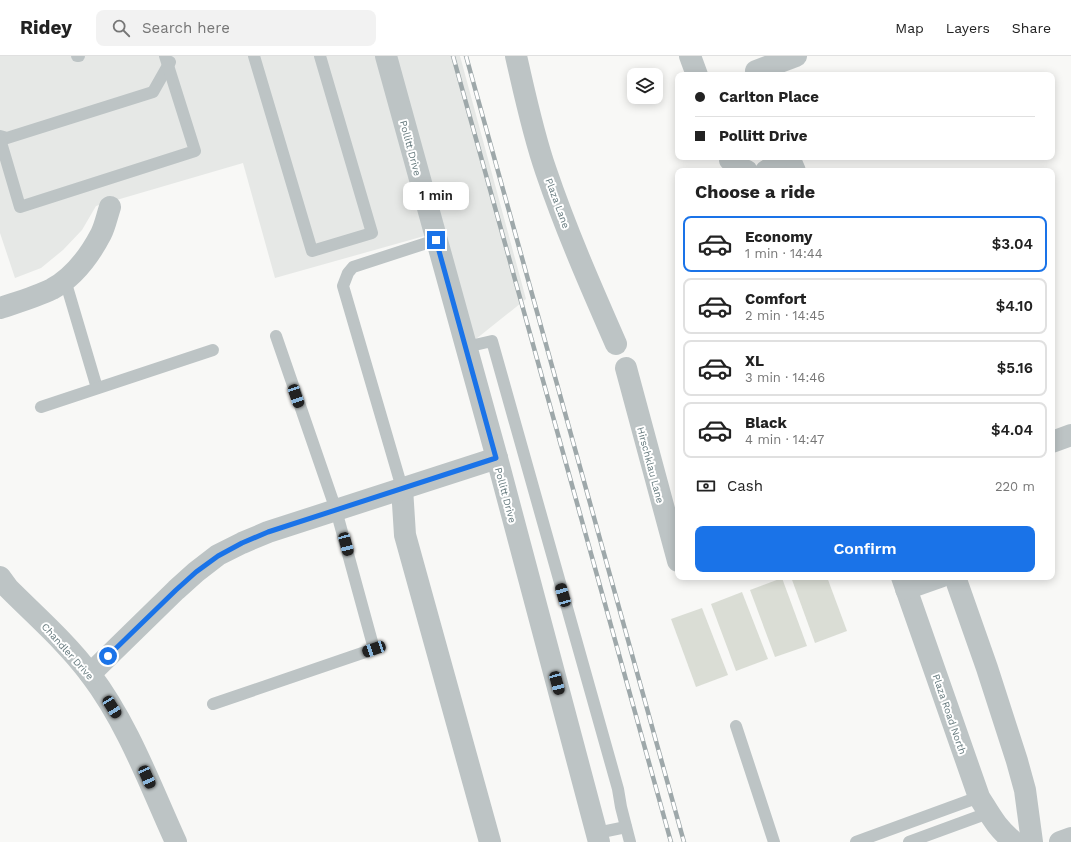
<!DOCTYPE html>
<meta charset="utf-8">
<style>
:root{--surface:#fff;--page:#f2f2f2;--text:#222;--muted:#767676;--line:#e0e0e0;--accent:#1a73e8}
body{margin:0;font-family:"Work Sans",sans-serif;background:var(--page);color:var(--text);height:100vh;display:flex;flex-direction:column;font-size:15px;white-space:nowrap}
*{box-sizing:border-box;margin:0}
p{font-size:13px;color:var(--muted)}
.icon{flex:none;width:22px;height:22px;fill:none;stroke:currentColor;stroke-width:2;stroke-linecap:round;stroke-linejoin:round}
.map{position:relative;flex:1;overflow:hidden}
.details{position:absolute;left:675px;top:112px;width:380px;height:412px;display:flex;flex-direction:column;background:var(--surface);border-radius:8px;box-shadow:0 2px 10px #0003}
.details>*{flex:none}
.banner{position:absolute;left:675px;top:16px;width:380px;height:88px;border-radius:8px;box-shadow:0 2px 10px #0003;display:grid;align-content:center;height:88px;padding:0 20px;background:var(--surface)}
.controls{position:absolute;left:627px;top:12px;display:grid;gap:8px}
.controls a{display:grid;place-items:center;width:36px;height:36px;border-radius:8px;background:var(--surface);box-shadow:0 2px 10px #0003;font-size:20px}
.end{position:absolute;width:18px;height:18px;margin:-9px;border:5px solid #1a73e8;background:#fff;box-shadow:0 0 0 2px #fff}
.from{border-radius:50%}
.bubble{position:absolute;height:28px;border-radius:8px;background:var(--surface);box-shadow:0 2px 10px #0003;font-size:13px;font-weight:600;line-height:28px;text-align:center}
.car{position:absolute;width:12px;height:24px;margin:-12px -6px;border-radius:5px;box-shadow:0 0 3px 1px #0007;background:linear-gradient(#222 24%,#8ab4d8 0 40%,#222 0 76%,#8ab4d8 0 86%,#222 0)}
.banner b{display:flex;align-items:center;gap:14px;height:38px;font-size:15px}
.banner b+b{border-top:1px solid var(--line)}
.banner i{width:10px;height:10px;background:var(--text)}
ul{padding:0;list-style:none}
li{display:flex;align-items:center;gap:12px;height:56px;margin:0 8px 6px;padding:0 12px;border:2px solid var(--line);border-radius:8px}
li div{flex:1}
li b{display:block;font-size:15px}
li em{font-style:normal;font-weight:600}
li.on{border-color:var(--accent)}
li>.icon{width:36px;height:36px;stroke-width:1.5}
h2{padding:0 20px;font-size:18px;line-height:48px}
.pay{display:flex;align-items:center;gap:10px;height:44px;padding:0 20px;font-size:15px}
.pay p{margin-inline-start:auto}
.primary-button{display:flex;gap:8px;margin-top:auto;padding:8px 20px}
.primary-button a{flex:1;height:46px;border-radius:8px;background:var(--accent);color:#fff;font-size:16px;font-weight:600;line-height:46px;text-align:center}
header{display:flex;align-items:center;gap:24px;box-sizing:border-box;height:56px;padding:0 20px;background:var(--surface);border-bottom:1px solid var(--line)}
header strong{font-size:19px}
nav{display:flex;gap:22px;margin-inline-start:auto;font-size:14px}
.search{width:280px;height:36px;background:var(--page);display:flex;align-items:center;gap:10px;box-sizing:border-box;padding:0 14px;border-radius:8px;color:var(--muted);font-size:15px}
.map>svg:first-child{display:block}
.built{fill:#e6e8e6}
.green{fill:#daddd5}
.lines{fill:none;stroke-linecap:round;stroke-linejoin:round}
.service{stroke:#bdc4c5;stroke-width:12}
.minor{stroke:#bdc4c5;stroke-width:22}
.rail-casing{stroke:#9ea8aa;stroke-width:4.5}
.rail{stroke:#fff;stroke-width:3;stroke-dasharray:9;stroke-linecap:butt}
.route{stroke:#1a73e8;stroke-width:5}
.labels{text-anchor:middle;stroke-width:4;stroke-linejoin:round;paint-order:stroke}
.street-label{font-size:10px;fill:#667a7e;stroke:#fff}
</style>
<header>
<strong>Ridey</strong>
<div class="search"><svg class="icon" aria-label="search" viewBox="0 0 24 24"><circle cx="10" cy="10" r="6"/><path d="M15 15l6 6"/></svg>Search here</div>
<nav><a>Map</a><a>Layers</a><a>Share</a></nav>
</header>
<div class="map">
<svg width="1071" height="786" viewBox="0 0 1071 786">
<rect width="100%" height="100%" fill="#f8f8f6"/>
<!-- built -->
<polygon class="built" points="0,0 460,0 526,243 466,291 435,177 275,222 243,107 96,150 82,174 63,194 41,212 15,222 0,177"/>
<!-- green -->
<g class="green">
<polygon points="791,521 827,521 847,575 815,587"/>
<polygon points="782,522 807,590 775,601 750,534"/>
<polygon points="742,536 768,603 736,615 711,548"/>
<polygon points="702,552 728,619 696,631 671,563"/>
</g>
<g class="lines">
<!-- service -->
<g class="service">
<polyline points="77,0 79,0"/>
<polyline points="254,0 312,195 372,177 320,0"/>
<polyline points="0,80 7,82 153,36 170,6"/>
<polyline points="0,83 20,151 195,95 165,0"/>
<polyline points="65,224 97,332"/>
<polyline points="466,291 492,285 618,733 621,751 630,786"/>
<polyline points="41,351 213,294"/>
<polyline points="402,432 343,230 348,217 353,211 436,184"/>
<polyline points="213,648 374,593 336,454 276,280"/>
<polyline points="736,670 774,786"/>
<polyline points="597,777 626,771"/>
<polyline points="856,786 979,741"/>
<polyline points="909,786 988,757"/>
</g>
<!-- minor -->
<g class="minor">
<polyline points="386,0 497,402 599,786"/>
<path d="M516 0C525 39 533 78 546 115 566 174 591 231 616 288"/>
<polyline points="690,0 697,19"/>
<polyline points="756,15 796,0"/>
<polyline points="789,101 795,115"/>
<polyline points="730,104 742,113 747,115"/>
<polyline points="766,115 774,110 778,101"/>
<path d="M0 252C18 246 36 241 52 233 74 221 90 199 101 178 105 170 107 160 110 151"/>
<polyline points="626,312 678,505"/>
<polyline points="1052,386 1071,379"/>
<polyline points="402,432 405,479 490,786"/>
<path d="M0 521 8 532C36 560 67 587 90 618 128 668 150 729 176 786"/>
<path d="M902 521 979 741C991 760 996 771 1014 786"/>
<polyline points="955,521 987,612 1017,705 1025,734 1032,786"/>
<polyline points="906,533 940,521"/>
<polyline points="90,618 176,534 196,516 218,499 242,487 268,476 497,402"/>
<polyline points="1060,786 1071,782"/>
</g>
<!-- rail casing -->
<g class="rail-casing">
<g id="rail">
<polyline points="453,0 671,786"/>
<polyline points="466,0 684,786"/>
</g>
</g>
<!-- rail -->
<use href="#rail" class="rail"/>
</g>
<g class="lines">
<!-- route -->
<polyline class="route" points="108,600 176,534 196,516 218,500 242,487 268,476 496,402 436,184"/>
</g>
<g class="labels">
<!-- street labels -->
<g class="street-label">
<text transform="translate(411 92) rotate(75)" y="4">Pollitt Drive</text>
<text transform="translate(558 147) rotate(70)" y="4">Plaza Lane</text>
<text transform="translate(651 409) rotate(75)" y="4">Hirschklau Lane</text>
<text transform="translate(506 439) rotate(75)" y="4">Pollitt Drive</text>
<text transform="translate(68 595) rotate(48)" y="4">Chandler Drive</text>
<text transform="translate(950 658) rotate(71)" y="4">Plaza Road North</text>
</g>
</g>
</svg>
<div class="controls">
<a><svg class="icon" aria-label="layers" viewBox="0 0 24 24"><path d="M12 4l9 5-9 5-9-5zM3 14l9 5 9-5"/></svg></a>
</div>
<i class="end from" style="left:108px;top:600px"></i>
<i class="end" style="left:436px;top:184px"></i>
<div class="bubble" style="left:403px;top:126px;width:66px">1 min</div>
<i class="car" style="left:296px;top:340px;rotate:161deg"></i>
<i class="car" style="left:346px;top:488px;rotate:165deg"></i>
<i class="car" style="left:563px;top:539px;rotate:344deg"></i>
<i class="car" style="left:374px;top:593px;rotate:251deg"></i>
<i class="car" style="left:557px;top:627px;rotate:165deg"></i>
<i class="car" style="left:112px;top:651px;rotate:148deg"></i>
<i class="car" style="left:147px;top:721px;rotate:156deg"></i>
<div class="banner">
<b><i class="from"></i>Carlton Place</b>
<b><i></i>Pollitt Drive</b>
</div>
<section class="details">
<h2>Choose a ride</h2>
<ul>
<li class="on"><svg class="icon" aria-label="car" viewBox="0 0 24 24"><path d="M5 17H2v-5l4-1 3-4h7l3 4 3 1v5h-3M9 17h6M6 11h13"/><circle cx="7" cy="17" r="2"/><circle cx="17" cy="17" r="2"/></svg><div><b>Economy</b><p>1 min · 14:44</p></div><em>$3.04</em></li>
<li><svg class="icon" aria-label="car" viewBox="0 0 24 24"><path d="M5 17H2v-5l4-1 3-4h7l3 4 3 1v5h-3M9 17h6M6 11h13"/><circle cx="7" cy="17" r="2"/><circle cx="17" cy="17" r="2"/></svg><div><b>Comfort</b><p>2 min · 14:45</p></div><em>$4.10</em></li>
<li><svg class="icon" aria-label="car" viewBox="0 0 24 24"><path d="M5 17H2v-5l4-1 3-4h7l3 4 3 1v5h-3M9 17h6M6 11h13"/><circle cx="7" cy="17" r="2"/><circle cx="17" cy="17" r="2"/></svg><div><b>XL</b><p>3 min · 14:46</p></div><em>$5.16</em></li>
<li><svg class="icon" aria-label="car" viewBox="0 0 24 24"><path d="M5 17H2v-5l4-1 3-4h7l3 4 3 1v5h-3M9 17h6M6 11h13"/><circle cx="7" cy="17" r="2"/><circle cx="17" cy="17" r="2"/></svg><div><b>Black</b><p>4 min · 14:47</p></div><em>$4.04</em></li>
</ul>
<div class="pay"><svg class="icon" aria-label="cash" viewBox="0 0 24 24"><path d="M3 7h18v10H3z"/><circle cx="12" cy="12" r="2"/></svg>Cash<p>220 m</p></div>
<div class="primary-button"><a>Confirm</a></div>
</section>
</div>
